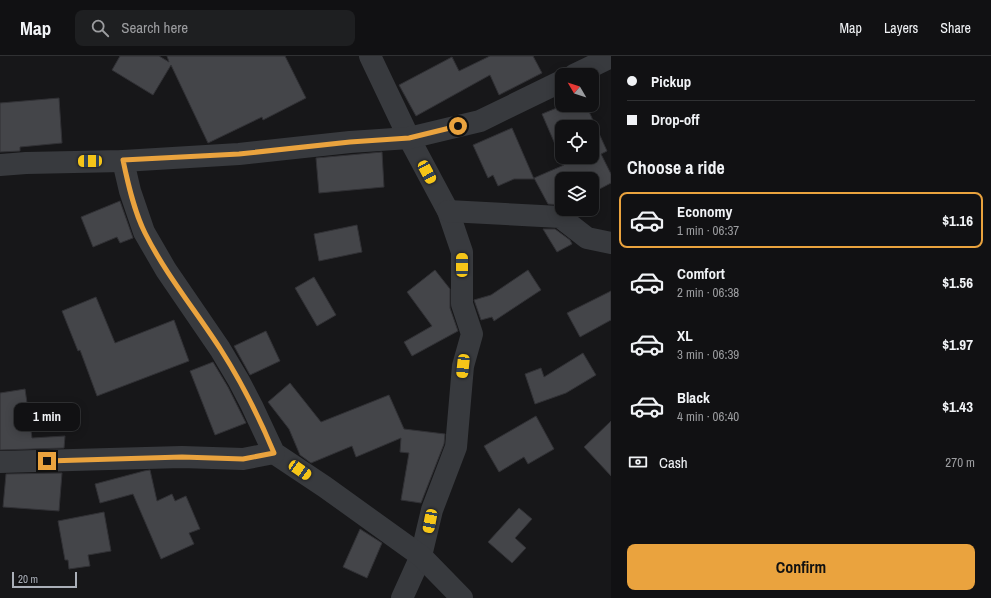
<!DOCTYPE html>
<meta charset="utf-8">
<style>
:root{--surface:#111113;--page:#1e1f21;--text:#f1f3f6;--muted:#9c9da0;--line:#303133;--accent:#eaa33e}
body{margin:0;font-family:"Archivo Narrow",sans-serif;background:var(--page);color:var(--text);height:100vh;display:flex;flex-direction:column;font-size:15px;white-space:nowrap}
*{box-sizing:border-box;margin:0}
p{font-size:13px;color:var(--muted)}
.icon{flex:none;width:22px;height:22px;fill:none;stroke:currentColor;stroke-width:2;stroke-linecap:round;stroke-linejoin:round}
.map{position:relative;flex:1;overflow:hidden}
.drawer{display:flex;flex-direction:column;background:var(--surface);width:380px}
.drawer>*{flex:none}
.banner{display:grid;align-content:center;height:88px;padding:0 16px;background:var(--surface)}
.needle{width:26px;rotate:309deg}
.fabs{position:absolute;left:555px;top:12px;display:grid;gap:8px}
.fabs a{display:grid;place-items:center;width:44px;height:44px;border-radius:8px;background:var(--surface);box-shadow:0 2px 10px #0003,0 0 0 1px var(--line);font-size:20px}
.scale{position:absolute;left:12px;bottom:10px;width:65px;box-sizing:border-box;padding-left:4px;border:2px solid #aaafb8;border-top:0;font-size:11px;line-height:14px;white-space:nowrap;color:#aaafb8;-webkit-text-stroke:3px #121214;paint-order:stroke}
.end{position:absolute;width:18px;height:18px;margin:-9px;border:5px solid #eaa33e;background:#111;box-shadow:0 0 0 2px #111}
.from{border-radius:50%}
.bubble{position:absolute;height:28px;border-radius:8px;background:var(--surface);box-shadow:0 2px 10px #0003,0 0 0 1px var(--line);font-size:13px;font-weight:800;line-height:28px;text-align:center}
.car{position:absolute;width:12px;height:24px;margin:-12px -6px;border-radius:5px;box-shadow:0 0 3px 1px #0007;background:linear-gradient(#f5c518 24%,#345 0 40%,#f5c518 0 76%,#345 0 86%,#f5c518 0)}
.banner b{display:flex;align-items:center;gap:14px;height:38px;font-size:15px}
.banner b+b{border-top:1px solid var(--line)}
.banner i{width:10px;height:10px;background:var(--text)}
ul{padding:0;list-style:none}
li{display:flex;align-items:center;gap:12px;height:56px;margin:0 8px 6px;padding:0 8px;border:2px solid transparent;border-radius:8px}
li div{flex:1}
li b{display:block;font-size:15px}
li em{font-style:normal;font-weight:800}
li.active{border-color:var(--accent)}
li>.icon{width:36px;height:36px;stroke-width:1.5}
h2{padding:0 16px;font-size:18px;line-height:48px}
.pay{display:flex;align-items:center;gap:10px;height:44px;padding:0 16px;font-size:15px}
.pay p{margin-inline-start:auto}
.button{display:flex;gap:8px;margin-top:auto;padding:8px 16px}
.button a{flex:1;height:46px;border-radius:8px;background:var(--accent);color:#111;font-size:16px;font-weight:800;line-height:46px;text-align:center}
header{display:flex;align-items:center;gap:24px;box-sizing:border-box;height:56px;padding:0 20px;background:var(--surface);border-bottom:1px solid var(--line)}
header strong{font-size:19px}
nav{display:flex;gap:22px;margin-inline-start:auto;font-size:14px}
.search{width:280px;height:36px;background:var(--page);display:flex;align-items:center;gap:10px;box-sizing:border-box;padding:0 14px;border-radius:8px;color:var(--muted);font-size:15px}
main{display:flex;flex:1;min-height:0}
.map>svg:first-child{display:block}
.building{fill:#444549;stroke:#313135;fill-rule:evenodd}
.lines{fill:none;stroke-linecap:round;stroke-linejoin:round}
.minor{stroke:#383a3e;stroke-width:22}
.route{stroke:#eaa33e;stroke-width:5}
</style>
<header>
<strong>Map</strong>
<div class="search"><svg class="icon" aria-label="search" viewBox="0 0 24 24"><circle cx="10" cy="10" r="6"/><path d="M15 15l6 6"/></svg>Search here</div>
<nav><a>Map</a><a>Layers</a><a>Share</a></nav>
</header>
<main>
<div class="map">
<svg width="611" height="542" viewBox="0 0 611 542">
<rect width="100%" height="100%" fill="#171719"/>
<!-- building -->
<g class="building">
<polygon points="120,0 159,0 169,6 167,0 285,0 306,42 263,64 262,61 208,87 171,9 153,39 112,14"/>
<polygon points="490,0 533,0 542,17 499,39 490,19 416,60 399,29 452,1 459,15"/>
<polygon points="59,42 62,87 20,91 20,95 0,96 0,47"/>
<path d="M564 49H586L607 95 601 98 611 118V127L592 137V123H562V149L548 148 534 122 564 109 542 58ZM562 71H592V101H562Z"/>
<polygon points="512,72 534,123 514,123 498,130 493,119 488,122 473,89"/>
<polygon points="382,96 384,131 319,137 316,102"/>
<polygon points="120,145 133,182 120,187 117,181 93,191 81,161"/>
<polygon points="357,169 362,196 319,205 314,178"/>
<polygon points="543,173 555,173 570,184 572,188 557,196"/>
<polygon points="435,214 450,233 450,252 458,275 412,300 404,286 432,270 407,236"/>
<polygon points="528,214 541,234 494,265 492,261 481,264 474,244 491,239"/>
<polygon points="314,221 336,259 317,270 295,232"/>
<polygon points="611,235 611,264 580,281 567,257"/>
<polygon points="96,241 115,287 174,264 189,305 97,340 80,294 78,295 62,255"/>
<polygon points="266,275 280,305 250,319 234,290"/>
<polygon points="583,297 596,319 566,337 535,348 525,318 541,312 544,321"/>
<polygon points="213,306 228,331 246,367 215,379 190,315"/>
<polygon points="290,327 321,366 389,339 404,373 445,378 444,388 421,447 401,444 409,397 400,396 401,382 356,401 352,390 311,407 300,399 289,373 268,346"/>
<polygon points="25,333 32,382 65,380 64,392 0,394 0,337"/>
<polygon points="536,360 554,393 528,408 524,401 499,416 484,390"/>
<polygon points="611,365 611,420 584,391"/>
<polygon points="150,414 157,445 172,438 175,445 186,440 200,473 189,477 194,488 161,503 133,438 100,447 95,428 144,415"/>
<polygon points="62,417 59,455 3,451 6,418"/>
<polygon points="519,452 532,463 515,482 526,492 512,507 488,486"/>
<polygon points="104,456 111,495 88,499 90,510 69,513 68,504 65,504 58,465"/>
<polygon points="360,473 382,487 367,522 343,511"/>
</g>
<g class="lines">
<!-- minor -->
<g class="minor">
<polyline points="370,0 409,82 448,155 462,196 462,248 472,278 463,310 456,391 432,454 421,500 402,542"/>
<polyline points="574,19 611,1"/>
<polyline points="123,105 130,135 144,176 166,214 220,293 239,325 252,350 274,397 325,431 421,500 462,542"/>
<polyline points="0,109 26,107 123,105 239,98 350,86 409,82 480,65 562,25"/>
<polyline points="448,155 560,161 587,182 611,187"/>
<polyline points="0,406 182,401 243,403 274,397"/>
</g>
</g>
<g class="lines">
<!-- route -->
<path class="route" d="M47 405 182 401 243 403 274 397C259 361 242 327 221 294 196 255 166 219 145 177 134 155 128 128 123 104L239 98 350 86 409 82 458 70"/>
</g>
</svg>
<div class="fabs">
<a><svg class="needle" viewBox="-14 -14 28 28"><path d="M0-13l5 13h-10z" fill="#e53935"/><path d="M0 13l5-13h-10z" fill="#9c9da0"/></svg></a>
<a><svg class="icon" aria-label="locate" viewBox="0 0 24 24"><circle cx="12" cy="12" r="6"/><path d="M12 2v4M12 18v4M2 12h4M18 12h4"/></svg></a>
<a><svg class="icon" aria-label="layers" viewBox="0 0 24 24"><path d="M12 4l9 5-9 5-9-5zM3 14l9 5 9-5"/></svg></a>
</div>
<div class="scale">20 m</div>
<i class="end from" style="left:458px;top:70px"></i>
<i class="end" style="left:47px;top:405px"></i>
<div class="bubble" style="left:14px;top:347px;width:66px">1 min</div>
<i class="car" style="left:90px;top:105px;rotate:269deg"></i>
<i class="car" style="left:427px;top:116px;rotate:152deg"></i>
<i class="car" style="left:462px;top:209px;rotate:0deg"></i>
<i class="car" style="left:463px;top:310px;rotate:186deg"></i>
<i class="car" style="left:300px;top:414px;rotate:124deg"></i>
<i class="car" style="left:430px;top:465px;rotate:191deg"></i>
</div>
<section class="drawer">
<div class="banner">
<b><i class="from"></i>Pickup</b>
<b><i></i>Drop-off</b>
</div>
<h2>Choose a ride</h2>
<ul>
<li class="active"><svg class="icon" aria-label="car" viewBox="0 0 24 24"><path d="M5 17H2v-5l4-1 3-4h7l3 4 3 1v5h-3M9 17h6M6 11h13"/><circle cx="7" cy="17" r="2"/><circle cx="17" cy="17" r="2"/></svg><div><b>Economy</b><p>1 min · 06:37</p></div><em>$1.16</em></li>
<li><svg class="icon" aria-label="car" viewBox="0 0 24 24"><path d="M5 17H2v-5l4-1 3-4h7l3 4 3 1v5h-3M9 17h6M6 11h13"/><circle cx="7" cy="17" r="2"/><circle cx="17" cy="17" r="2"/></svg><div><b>Comfort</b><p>2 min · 06:38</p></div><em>$1.56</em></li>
<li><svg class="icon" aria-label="car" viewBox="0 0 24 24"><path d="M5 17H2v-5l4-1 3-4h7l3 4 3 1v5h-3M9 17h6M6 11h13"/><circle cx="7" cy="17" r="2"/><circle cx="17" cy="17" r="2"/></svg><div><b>XL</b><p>3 min · 06:39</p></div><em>$1.97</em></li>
<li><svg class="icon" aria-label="car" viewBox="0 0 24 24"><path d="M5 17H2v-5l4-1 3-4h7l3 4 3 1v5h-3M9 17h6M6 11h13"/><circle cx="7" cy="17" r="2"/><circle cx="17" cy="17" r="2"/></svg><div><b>Black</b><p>4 min · 06:40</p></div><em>$1.43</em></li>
</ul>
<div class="pay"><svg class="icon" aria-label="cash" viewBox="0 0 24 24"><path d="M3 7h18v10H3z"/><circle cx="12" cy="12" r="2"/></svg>Cash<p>270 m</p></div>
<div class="button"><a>Confirm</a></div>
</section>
</main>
